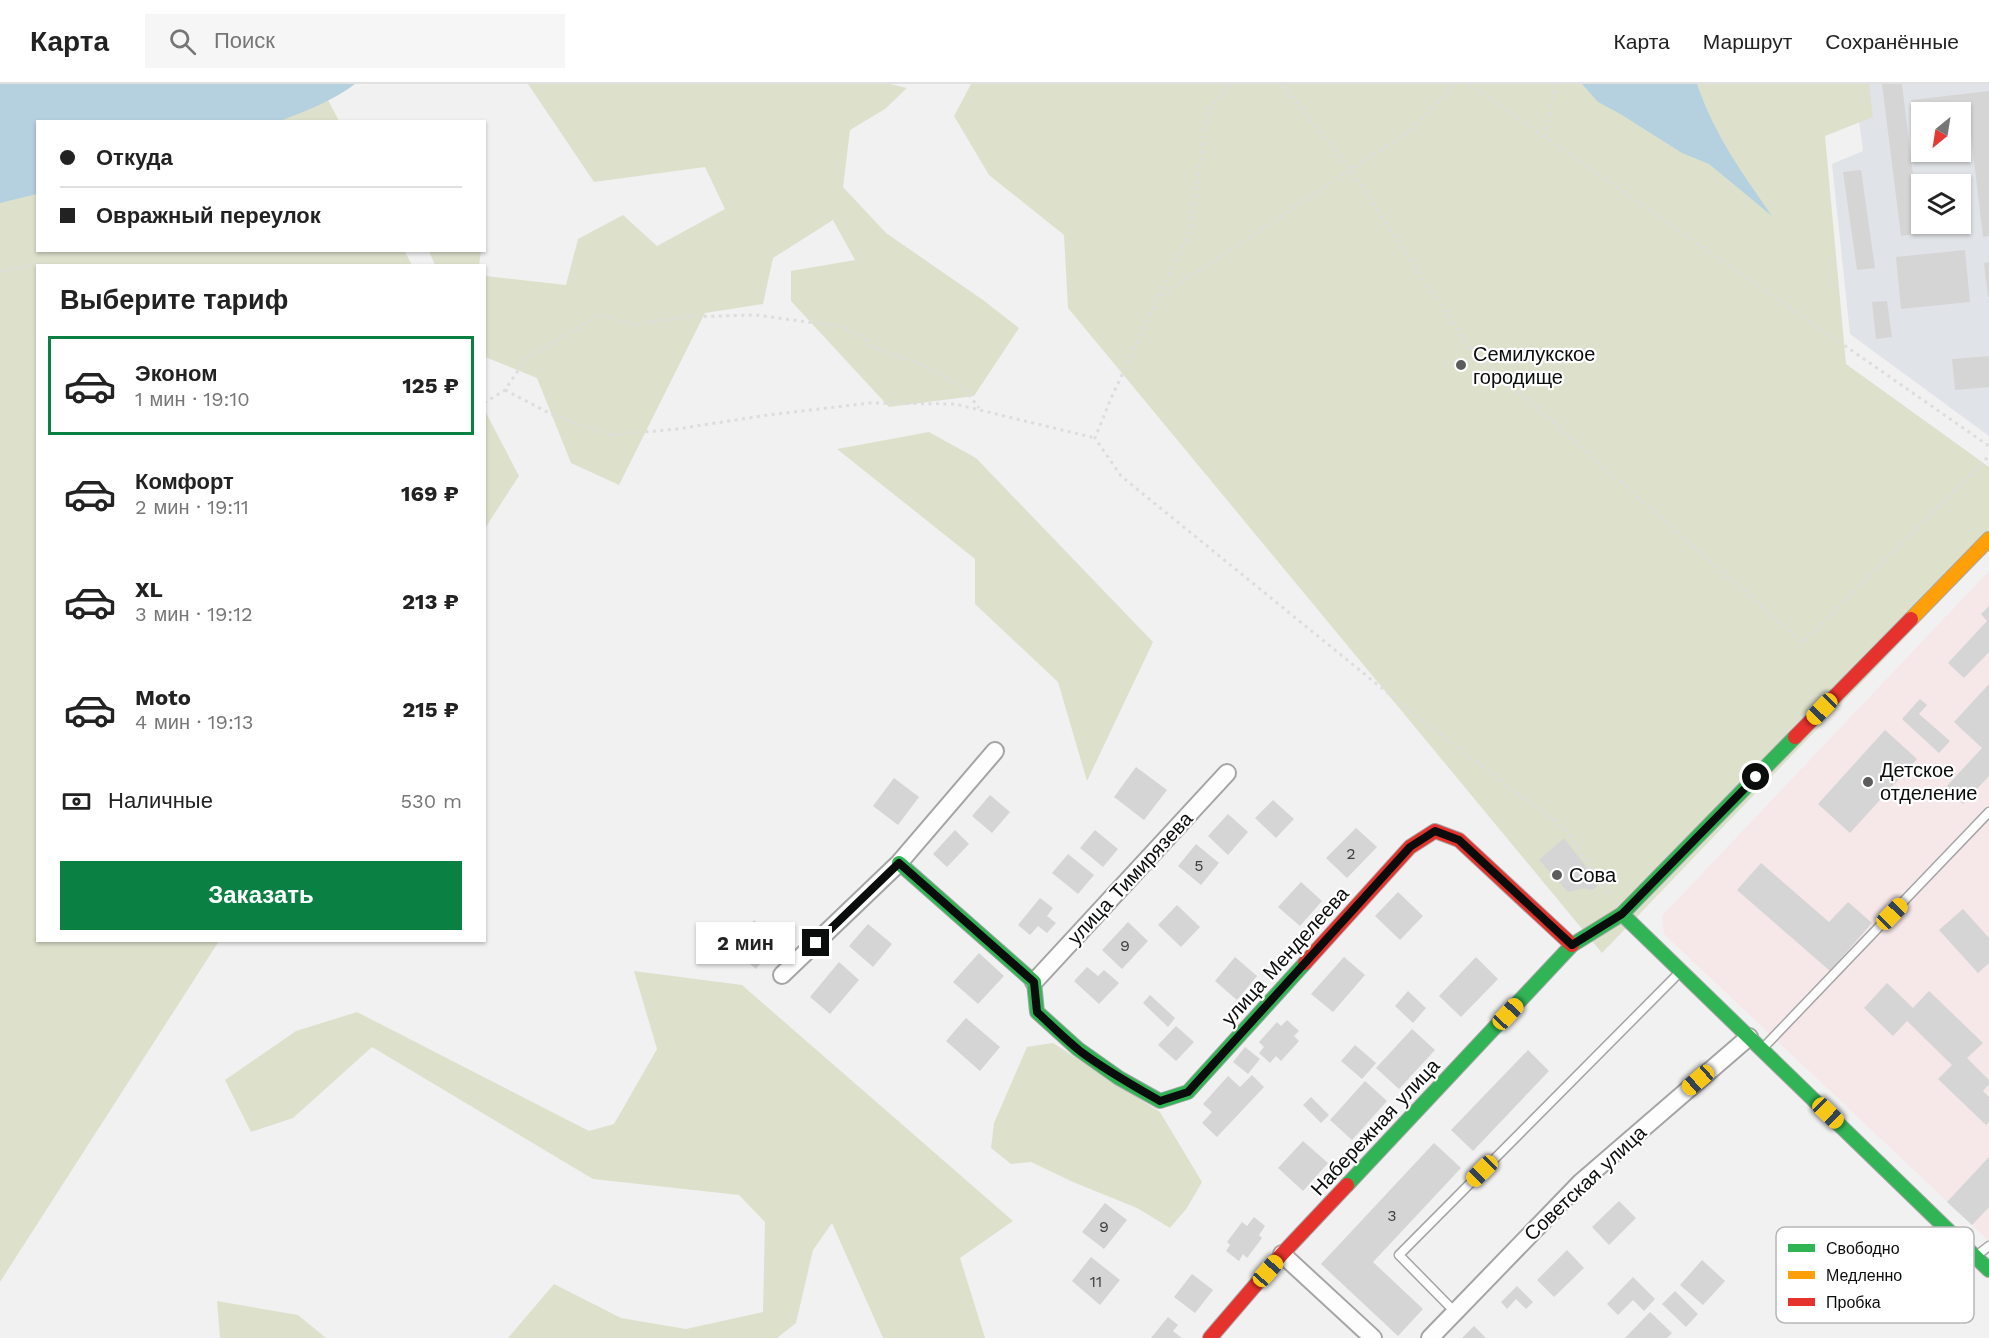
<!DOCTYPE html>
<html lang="ru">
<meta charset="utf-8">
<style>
:root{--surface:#fff;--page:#f6f6f6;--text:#222;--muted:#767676;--line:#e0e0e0;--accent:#0b8043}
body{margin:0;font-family:"Work Sans",sans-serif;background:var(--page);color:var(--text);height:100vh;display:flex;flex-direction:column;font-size:22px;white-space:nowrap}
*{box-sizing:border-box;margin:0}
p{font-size:20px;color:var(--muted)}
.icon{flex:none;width:33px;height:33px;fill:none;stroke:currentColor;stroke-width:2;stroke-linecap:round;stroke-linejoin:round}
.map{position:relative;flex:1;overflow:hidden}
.details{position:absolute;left:36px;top:180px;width:450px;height:678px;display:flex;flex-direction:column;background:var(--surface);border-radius:0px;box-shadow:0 2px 4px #0004}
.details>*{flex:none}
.hud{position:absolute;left:36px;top:36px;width:450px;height:132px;border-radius:0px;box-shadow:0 2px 4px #0004;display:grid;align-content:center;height:132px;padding:0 24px;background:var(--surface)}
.needle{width:39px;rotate:210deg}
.controls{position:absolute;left:1911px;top:18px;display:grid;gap:12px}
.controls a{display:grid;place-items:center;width:60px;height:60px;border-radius:0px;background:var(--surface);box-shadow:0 2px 4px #0004;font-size:30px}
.end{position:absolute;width:27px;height:27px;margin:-14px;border:8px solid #0b0c0c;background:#fff;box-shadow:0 0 0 3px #fff}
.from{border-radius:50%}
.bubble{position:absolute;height:42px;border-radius:0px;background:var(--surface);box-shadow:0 2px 4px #0004;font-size:20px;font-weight:700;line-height:42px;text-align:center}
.car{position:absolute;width:18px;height:36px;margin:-18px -9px;border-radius:8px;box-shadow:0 0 4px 2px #0007;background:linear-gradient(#f5c518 24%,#345 0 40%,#f5c518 0 76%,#345 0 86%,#f5c518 0)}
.hud b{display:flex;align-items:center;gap:21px;height:57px;font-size:22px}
.hud b+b{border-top:2px solid var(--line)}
.hud i{width:15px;height:15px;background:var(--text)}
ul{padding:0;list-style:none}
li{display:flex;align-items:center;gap:18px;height:99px;margin:0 12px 9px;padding:0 12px;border:3px solid transparent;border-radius:0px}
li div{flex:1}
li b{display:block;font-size:22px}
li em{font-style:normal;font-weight:700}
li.on{border-color:var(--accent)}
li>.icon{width:54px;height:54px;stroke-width:1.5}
h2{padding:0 24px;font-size:27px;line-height:72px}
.pay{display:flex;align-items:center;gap:15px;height:66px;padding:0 24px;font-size:22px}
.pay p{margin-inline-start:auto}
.primary-button{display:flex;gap:12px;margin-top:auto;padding:12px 24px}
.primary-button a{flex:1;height:69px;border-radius:0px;background:var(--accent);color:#fff;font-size:24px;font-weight:700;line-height:69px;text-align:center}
header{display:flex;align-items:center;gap:36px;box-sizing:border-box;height:84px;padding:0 30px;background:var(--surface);border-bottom:2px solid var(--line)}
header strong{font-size:28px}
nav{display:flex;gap:33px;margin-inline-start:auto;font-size:21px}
.search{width:420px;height:54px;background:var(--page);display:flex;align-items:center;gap:15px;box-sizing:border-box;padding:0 21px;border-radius:0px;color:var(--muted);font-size:22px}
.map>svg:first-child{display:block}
.built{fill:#e0e3e7;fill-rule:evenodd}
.medical{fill:#f6e7e8}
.green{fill:#dde1cc}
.water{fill:#b5d1e0}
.building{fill:#d5d5d5}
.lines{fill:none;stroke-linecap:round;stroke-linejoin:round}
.lane-casing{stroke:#a5a5a6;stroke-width:11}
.street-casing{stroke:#a5a5a6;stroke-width:20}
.fast-casing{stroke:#a5a5a6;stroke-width:16}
.slow-casing{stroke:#a5a5a6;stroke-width:16}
.jam-casing{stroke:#a5a5a6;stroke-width:16}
.path{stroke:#ddd;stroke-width:3;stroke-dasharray:3 4.5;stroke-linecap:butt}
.lane{stroke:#fdfdfd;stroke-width:8}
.street{stroke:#fdfdfd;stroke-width:16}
.fast{stroke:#30b455;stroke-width:14}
.slow{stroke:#ff9f0a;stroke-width:14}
.jam{stroke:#e5322d;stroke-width:14}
.route{stroke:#0b0c0c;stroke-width:8}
.poi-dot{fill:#5c5c5c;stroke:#fff;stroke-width:2}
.labels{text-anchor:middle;stroke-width:4.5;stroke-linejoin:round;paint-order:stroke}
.number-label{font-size:16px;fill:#3e3e3e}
.poi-label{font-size:20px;fill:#0b0c0c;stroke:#fff;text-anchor:start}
.street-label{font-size:20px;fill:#0b0c0c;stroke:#fff}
.key{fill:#fff;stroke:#b6b6b6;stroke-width:1.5}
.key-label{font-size:16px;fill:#0b0c0c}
</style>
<header>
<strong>Карта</strong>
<div class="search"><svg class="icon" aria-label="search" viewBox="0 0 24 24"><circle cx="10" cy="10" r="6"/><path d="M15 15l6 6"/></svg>Поиск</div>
<nav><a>Карта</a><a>Маршрут</a><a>Сохранённые</a></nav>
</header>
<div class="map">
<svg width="1989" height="1254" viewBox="0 0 1989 1254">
<rect width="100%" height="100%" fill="#f1f1f1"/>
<!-- built -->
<path class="built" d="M1854 0H1989V352L1850 250 1832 80 1863 67ZM1922 28H1960V68H1922ZM1922 100H1960V140H1922Z"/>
<!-- medical -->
<polygon class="medical" points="1989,487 1989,1157 1664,850 1662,832"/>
<!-- green -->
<g class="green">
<polygon points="528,0 890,0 907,4 885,25 850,46 843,103 886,149 983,216 1019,244 974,312 889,323 791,217 791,187 855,176 833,136 773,174 763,220 705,229 619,401 571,379 537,294 485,273 485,192 566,201 578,155 623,131 657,162 725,125 705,83 594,98"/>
<polygon points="971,0 1869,0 1873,33 1825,52 1846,280 1989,383 1989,466 1602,869 1068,224 1064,151 989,91 954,32"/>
<polygon points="328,16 339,37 260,38"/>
<polygon points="37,108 38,166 404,166 412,181 38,182 38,856 219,857 0,1198 0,118"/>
<polygon points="429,167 481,167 479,182 435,181"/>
<polygon points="484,325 519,392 485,444 484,444"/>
<polygon points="929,348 976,374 1153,558 1087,697 1058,598 975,520 975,475 837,365"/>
<polygon points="634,887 742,901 1013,1137 960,1174 985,1254 883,1254 832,1139 813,1166 796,1239 777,1254 508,1254 554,1200 621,1234 686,1245 763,1228 765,1138 739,1111 593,1095 372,963 293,1034 251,1048 225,996 296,947 357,928 589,1047 614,1040 657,965"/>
<polygon points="1053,959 1160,1028 1202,1098 1187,1124 1170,1144 1137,1124 1073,1098 1031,1078 1011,1080 991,1064 994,1039 1027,963"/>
<polygon points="217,1217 298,1231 326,1254 220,1254"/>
</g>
<!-- water -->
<g class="water">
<path d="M0 0H355C333 17 305 27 280 37L38 38 37 110 0 119Z"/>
<path d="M1582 0H1697C1715 52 1741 87 1772 132L1709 80 1682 69 1622 31 1598 18Z"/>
</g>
<!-- building -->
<g class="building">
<polygon points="1882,0 1902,0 1920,149 1901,152"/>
<polygon points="1989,7 1989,152 1983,153 1970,43 1960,44 1960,28 1922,28 1922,49 1915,49 1911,16"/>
<polygon points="1861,86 1875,184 1857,186 1843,88"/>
<polygon points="1965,166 1970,218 1901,225 1896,173"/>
<polygon points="1989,178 1989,213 1988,213 1984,179"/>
<polygon points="1887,217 1892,253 1876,255 1872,218"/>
<polygon points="1989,272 1989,303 1955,306 1952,275"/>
<polygon points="1989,522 1989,568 1964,594 1948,579 1987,537 1981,530"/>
<polygon points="1989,600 1989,692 1963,720 1946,703 1982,664 1954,638"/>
<polygon points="1920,615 1927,621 1919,630 1950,657 1939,669 1902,635"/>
<polygon points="1885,646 1917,675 1850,749 1818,720"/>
<polygon points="1136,683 1167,706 1144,736 1114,713"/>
<polygon points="894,694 919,713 898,741 873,722"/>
<polygon points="990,711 1010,728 992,749 972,732"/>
<polygon points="1273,716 1294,735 1276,754 1255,734"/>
<polygon points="1228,730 1248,748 1228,771 1208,752"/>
<polygon points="1356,744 1377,763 1347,794 1326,774"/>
<polygon points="955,746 969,760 947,783 933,770"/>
<polygon points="1095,746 1118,765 1103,783 1080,764"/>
<polygon points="1564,754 1598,798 1597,803 1592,806 1584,804 1568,808 1539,776"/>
<polygon points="1196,760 1219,779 1201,801 1178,782"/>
<polygon points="1068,770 1094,791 1078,810 1052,789"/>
<polygon points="1761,779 1829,838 1848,818 1872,839 1830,887 1737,806"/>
<polygon points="1301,798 1322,817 1300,842 1278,823"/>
<polygon points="1398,808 1423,832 1400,856 1375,832"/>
<polygon points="1040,814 1053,824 1047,832 1056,839 1047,849 1038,842 1030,851 1018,841"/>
<polygon points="1177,821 1200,843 1181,863 1158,841"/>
<polygon points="1963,825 1989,854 1989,879 1978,889 1939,846"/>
<polygon points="754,836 779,857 756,885 734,867 748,851 744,848"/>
<polygon points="1128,838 1148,857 1122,885 1102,866"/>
<polygon points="868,840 892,860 873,883 849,862"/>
<polygon points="979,869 1004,892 978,920 953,898"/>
<polygon points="1235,873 1257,892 1237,916 1215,897"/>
<polygon points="1344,873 1365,891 1333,928 1311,910"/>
<polygon points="1476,873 1498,895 1461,933 1439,912"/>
<polygon points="839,878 859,896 830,930 810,913"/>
<polygon points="1087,883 1098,892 1104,886 1119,899 1099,920 1074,897"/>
<polygon points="1887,899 1913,924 1929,907 1983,959 1967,974 1989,996 1989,1000 1983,1007 1989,1013 1989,1038 1986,1041 1938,995 1952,981 1907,937 1893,952 1864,924"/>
<polygon points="1408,907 1426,924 1413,939 1395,922"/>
<polygon points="1150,911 1175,934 1168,943 1143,919"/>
<polygon points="966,934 1000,963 980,987 946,957"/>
<polygon points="1287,936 1299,947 1294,952 1299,957 1281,977 1276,972 1270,979 1259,969 1264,963 1259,958 1277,938 1281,942"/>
<polygon points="1176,942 1194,958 1176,977 1158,961"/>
<polygon points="1412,945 1435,966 1399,1005 1376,984"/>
<polygon points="1355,961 1376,979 1362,995 1341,977"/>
<polygon points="1245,963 1260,975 1248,990 1233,978"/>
<polygon points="1528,966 1549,987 1473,1067 1451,1046"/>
<polygon points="1252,991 1264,1003 1217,1053 1202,1039 1212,1028 1203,1020 1228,992 1240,1003"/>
<polygon points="1365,997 1387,1017 1352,1056 1330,1036"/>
<polygon points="1311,1013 1329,1031 1321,1039 1303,1021"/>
<polygon points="1303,1057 1328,1079 1303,1107 1278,1084"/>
<polygon points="1434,1059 1461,1084 1373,1178 1423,1225 1398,1252 1321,1180"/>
<polygon points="1989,1073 1989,1123 1972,1141 1947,1118"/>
<polygon points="1619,1117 1636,1134 1609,1161 1592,1143"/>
<polygon points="1105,1119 1127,1136 1104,1165 1082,1148"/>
<polygon points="1254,1133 1265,1142 1259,1151 1262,1154 1247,1174 1243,1170 1239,1177 1226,1167 1230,1161 1227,1158 1242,1138 1247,1142"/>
<polygon points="1567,1166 1584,1184 1554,1213 1537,1196"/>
<polygon points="1091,1173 1120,1196 1100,1221 1072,1197"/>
<polygon points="1702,1176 1725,1197 1703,1221 1680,1201"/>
<polygon points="1192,1190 1213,1206 1195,1229 1174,1213"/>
<polygon points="1633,1193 1655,1215 1644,1227 1633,1216 1618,1231 1607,1220"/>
<polygon points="1517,1202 1533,1218 1526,1225 1516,1215 1507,1225 1501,1218"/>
<polygon points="1675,1207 1698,1230 1686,1243 1662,1220"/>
<polygon points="1650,1228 1672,1249 1667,1254 1625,1254"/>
<polygon points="1168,1233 1178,1241 1173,1247 1182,1254 1151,1254"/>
<polygon points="1474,1242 1486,1254 1462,1254"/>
</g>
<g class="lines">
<!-- lane casing -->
<g class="lane-casing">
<g id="lane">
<polyline points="1763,964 1989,728"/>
<polyline points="1976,1172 1989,1162"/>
<polyline points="1455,1228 1399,1171 1679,889"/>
</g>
</g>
<!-- street casing -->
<g class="street-casing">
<g id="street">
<polyline points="782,891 899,779 995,667"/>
<polyline points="1034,898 1227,689"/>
<polyline points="1282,1170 1373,1254"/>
<polyline points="1430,1254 1581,1098 1749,953"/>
</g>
</g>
<!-- fast casing -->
<g class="fast-casing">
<g id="fast">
<polyline points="899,779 1034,898 1037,928 1078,965 1119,994 1160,1017 1188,1008 1305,879"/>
<polyline points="1622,830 1989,1186"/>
<polyline points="1347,1101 1572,861 1622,830 1795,653"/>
</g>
</g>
<!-- slow casing -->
<g class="slow-casing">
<polyline id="slow" points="1911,535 1989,455"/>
</g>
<!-- jam casing -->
<g class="jam-casing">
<g id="jam">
<polyline points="1795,653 1911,535"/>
<polyline points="1305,879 1410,763 1435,747 1459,756 1572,861"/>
<polyline points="1210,1254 1282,1170 1347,1101"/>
</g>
</g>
<!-- path -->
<g class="path">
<polyline points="1230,0 1207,28 1191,145 1112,312 1095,354 1121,392 1410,627 1567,747 1612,814"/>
<polyline points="1282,0 1351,86 1471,266 1803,559 1989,372"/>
<polyline points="1469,0 1989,362"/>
<polyline points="1545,53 1556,0"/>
<polyline points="0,187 40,180 44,182"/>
<polyline points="1161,212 1413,45 1455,0"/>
<polyline points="505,306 553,331 611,351 677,345 768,331 870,319 955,320 1095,354"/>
<polyline points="484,319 505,306 526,275 600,230 633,241 684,233 756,231 844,243 862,253 872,263 921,280 961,301 979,324"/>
</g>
<!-- lane -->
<use href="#lane" class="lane"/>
<!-- street -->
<use href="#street" class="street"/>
<!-- fast -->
<use href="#fast" class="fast"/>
<!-- slow -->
<use href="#slow" class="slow"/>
<!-- jam -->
<use href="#jam" class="jam"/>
</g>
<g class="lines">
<!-- route -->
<path class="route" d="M816 859 899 779 1034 898 1037 928C1051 941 1065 955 1080 967 1105 986 1132 1001 1160 1017L1188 1008 1410 763 1435 747 1459 756 1572 861 1622 830 1756 693"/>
</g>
<!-- markers -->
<g class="poi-dot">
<circle cx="1461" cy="281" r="6"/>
<circle cx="1868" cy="698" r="6"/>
<circle cx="1557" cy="791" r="6"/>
</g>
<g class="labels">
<!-- number labels -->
<g class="number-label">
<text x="1351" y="775">2</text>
<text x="1199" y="787">5</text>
<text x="1125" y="867">9</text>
<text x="1392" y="1137">3</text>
<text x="1104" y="1148">9</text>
<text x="1096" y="1203">11</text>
</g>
<!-- poi labels -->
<g class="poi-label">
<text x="1473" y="277">Семилукское<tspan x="1473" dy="23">городище</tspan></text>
<text x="1880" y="693">Детское<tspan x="1880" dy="23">отделение</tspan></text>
<text x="1569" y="798">Сова</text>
</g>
<!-- street labels -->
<g class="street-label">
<text transform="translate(1130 794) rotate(-47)" y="7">улица Тимирязева</text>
<text transform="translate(1285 872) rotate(-48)" y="7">улица Менделеева</text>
<text transform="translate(1375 1043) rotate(-47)" y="7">Набережная улица</text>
<text transform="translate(1585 1099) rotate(-43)" y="7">Советская улица</text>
</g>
</g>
<!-- legend -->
<rect x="1776" y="1143" width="198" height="96" rx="9" class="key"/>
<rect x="1788" y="1160" width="27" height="8" fill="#30b455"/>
<rect x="1788" y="1187" width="27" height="8" fill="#ff9f0a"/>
<rect x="1788" y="1214" width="27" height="8" fill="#e5322d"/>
<g class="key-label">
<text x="1826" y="1170">Свободно</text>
<text x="1826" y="1197">Медленно</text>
<text x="1826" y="1224">Пробка</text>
</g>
</svg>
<div class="controls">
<a><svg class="needle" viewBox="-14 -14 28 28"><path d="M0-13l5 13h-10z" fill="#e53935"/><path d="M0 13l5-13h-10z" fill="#767676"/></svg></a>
<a><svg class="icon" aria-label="layers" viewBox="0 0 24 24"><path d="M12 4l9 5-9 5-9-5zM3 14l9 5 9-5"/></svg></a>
</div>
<i class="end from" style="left:1756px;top:693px"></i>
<i class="end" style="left:816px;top:859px"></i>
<div class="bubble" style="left:696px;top:838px;width:99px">2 мин</div>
<i class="car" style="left:1822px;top:625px;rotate:224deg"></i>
<i class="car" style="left:1892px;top:830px;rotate:44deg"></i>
<i class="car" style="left:1508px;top:930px;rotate:43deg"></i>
<i class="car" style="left:1698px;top:996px;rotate:229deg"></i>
<i class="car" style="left:1828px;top:1029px;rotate:134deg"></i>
<i class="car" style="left:1482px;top:1087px;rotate:225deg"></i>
<i class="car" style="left:1268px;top:1187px;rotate:41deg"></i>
<div class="hud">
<b><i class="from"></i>Откуда</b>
<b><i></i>Овражный переулок</b>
</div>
<section class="details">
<h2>Выберите тариф</h2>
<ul>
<li class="on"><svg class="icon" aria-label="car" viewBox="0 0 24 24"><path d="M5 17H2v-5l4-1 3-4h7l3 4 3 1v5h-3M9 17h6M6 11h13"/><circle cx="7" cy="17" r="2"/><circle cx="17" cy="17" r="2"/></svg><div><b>Эконом</b><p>1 мин · 19:10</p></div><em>125 ₽</em></li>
<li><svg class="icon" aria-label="car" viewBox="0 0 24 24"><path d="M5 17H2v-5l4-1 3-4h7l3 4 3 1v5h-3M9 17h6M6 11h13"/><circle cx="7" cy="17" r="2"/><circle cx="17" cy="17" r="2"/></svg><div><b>Комфорт</b><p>2 мин · 19:11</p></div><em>169 ₽</em></li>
<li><svg class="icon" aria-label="car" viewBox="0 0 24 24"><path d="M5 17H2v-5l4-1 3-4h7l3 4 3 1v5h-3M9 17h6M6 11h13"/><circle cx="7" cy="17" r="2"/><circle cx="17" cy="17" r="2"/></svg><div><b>XL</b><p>3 мин · 19:12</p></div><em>213 ₽</em></li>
<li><svg class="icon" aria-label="car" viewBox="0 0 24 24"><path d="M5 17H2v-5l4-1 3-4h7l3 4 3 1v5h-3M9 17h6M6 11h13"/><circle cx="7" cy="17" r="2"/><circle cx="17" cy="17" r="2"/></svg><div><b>Moto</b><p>4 мин · 19:13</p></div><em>215 ₽</em></li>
</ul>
<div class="pay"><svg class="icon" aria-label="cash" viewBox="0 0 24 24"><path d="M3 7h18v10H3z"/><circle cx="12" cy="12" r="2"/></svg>Наличные<p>530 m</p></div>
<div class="primary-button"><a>Заказать</a></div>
</section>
</div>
